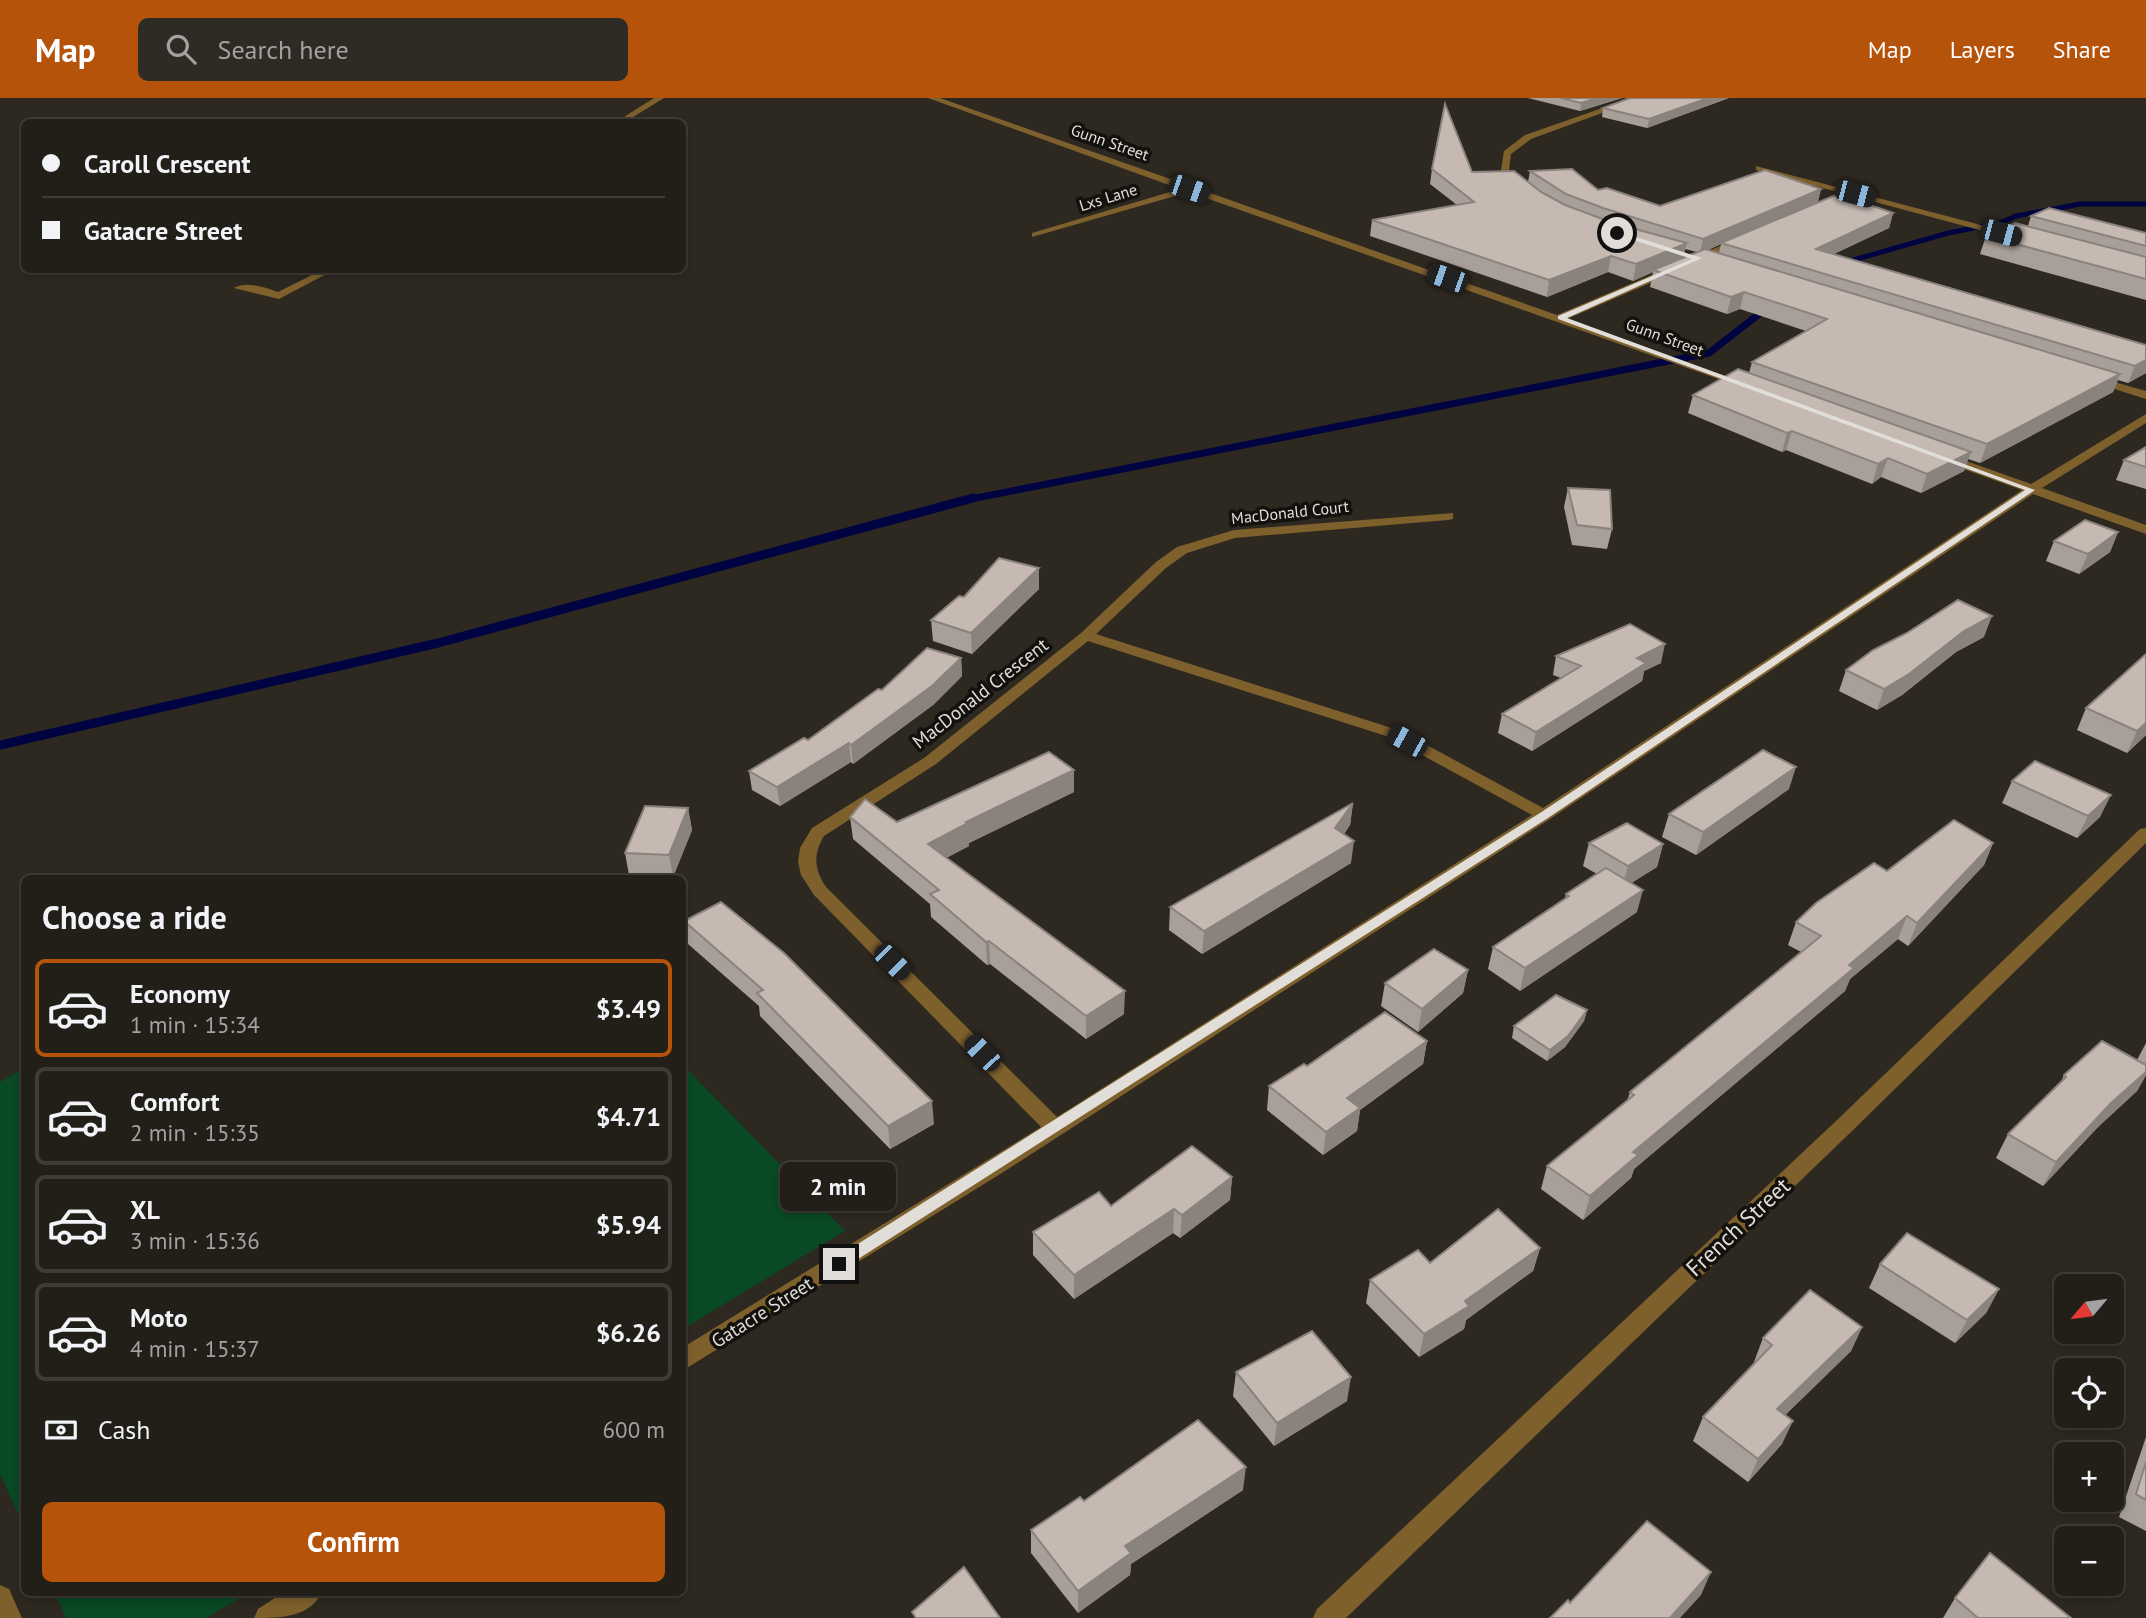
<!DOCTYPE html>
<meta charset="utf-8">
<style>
:root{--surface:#221e18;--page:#2e2b25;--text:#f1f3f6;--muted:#a2a2a2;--line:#3f3c37;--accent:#b45309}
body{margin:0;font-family:"PT Sans",sans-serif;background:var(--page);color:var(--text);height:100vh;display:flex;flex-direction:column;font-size:26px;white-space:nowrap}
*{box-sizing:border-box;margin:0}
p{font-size:23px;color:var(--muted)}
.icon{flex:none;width:38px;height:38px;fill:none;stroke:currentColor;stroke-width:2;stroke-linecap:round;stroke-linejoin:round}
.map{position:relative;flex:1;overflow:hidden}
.side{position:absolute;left:21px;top:777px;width:665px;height:721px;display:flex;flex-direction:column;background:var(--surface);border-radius:10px;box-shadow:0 4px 10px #0003,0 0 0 2px var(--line)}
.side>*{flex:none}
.hud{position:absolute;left:21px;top:21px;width:665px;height:154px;border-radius:10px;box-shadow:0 4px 10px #0003,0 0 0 2px var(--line);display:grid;align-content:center;height:154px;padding:0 21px;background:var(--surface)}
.needle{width:46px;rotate:241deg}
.controls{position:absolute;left:2054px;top:1176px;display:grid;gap:14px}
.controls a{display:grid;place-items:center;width:70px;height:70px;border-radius:10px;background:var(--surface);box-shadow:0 4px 10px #0003,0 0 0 2px var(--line);font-size:35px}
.end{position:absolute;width:32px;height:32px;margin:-16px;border:9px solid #e1ded9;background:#111;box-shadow:0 0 0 4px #111}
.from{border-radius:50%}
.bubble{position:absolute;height:49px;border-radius:10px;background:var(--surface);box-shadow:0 4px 10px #0003,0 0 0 2px var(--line);font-size:23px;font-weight:700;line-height:49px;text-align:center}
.car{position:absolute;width:21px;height:42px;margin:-21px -10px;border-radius:9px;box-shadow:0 0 5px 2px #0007;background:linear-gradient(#222 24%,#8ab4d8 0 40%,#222 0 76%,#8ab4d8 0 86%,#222 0)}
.hud b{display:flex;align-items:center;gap:24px;height:66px;font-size:26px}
.hud b+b{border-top:2px solid var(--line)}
.hud i{width:18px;height:18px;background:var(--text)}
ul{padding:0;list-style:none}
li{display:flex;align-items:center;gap:21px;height:98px;margin:0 14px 10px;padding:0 7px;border:4px solid var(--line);border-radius:10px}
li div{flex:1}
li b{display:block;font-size:26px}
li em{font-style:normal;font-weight:700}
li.selected{border-color:var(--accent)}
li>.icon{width:63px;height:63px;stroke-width:1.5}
h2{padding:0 21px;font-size:32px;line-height:84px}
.pay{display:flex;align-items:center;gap:18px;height:77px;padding:0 21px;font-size:26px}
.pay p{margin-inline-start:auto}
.button{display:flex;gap:14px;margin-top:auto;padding:14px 21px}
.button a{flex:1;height:80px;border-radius:10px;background:var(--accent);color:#fff;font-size:28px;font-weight:700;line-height:80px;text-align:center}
header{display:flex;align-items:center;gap:42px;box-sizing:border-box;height:98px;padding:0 35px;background:var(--accent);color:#fff}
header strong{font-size:33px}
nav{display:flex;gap:38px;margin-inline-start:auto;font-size:24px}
.search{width:490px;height:63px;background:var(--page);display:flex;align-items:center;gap:18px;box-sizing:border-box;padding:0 24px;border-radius:10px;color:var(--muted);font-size:26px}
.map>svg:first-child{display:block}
.green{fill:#094923}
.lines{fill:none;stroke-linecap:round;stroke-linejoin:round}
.stream-far2{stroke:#000341;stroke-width:5}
.stream-far1{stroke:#000341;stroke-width:7}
.stream{stroke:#000341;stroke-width:9}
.minor{fill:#7e602d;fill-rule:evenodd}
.wall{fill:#a99f99;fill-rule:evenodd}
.shaded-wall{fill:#8a827d}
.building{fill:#c5b9b2;stroke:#8a827d;stroke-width:2}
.route{fill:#e1ded9}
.labels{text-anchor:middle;stroke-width:7;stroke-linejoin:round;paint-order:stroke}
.far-street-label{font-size:16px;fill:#e1ded9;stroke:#13110d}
.street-label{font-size:19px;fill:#e1ded9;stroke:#13110d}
.near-street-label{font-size:23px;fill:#e1ded9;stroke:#13110d}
</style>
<header>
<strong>Map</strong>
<div class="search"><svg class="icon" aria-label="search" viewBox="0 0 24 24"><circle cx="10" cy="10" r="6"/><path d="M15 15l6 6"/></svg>Search here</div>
<nav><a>Map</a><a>Layers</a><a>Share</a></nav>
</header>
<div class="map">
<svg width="2146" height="1520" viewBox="0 0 2146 1520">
<rect width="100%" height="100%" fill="#2d2820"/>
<!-- green -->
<g class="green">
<polygon points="683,967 845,1133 683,1231"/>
<polygon points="24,970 24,1429 0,1376 0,984"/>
<polygon points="55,1495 248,1495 206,1520 66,1520"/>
</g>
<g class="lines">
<!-- stream-far2 -->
<polyline class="stream-far2" points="1843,165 1948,135 2000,125 2016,118 2080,106 2146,106"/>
<!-- stream-far1 -->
<polyline class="stream-far1" points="966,402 1709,255 1767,210"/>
<!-- stream -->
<polyline class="stream" points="0,647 438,545 973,400"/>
<!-- minor -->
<g class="minor">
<polygon points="654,0 664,0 625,24 616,24"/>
<polygon points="928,0 940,0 1557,217 1739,140 1745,140 1745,144 1567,221 1751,287 1741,289 1189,94 1032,139 1032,135 1180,91"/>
<polygon points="1631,0 1643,0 1531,41 1511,56 1509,72 1525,90 1523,92 1517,92 1501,72 1504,53 1525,37"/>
<polygon points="1756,68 2019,137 2021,139 2013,141 1756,72"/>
<path d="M322 172H334L279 201 234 190C246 183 265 189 278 194Z"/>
<polygon points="2093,278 2146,293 2146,301 2089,283 2087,281"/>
<path d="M2146 316V325L2042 390 2146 427V436L2033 396 1550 721 1005 1073 682 1273V1250L1041 1029 814 797 801 777 798 764 800 750 812 730 924 660 1081 535 1156 464 1177 449 1234 432 1453 415V421L1448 422 1235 440 1187 455 1166 470 1096 536 1401 633 1543 710 2022 392 1941 363V357H1949L2031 386ZM1088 543 1389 639 1532 717 1057 1019 826 789C814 771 813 756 824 738L936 666Z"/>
<polygon points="2146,730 2146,745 1850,1035 1346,1520 1313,1520 1317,1511 1836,1023 2140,731"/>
<polygon points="0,1487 9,1491 22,1520 0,1520"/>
<path d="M284 1494H322C310 1520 279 1520 254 1520L258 1511Z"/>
</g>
</g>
<!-- wall -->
<g class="wall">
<polygon points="1528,0 1622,0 1580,13"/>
<polygon points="1729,0 1647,30 1602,19 1603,10"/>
<path d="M1432 71 1472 74 1528 84 1530 73 1660 108 1818 105 1893 115 1889 130 1834 156 2146 247V275L2128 285 2118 282 2113 294 1980 365 1968 361 1964 373 1921 395 1881 379 1872 386 1786 352 1782 354 1688 315 1693 297 1749 275 1752 264 1806 233 1740 211 1727 216 1650 189 1653 174 1633 183 1608 174 1547 199 1370 138 1372 122 1457 107 1430 86ZM1721 146 1719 155 1708 152ZM1685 151 1697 154 1683 160Z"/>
<polygon points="2031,118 2146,135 2146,202 1980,156 1986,138 2028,128"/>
<polygon points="2146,349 2146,391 2116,382 2124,362"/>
<polygon points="1568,390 1612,431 1607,451 1572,447 1564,409"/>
<polygon points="2118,434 2110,454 2079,476 2046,463 2054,443"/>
<polygon points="1039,470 1039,491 972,556 933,543 931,522 964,499"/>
<polygon points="1984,539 1956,554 1902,597 1877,612 1839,593 1846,572"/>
<polygon points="2146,556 2146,637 2127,655 2077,632 2086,610"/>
<polygon points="1556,558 1661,565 1644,573 1642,583 1532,653 1498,635 1502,616 1561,580 1553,577"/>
<polygon points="961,560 962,578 933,607 853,666 851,664 780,708 752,692 749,673 808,642 882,592"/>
<polygon points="1074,672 1074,694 969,745 969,748 946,760 1124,916 1086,941 990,866 987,867 931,819 930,806 853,741 850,719 897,724"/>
<polygon points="2012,683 2100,719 2077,740 2002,705"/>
<polygon points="1789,691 1696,757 1662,739 1669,716"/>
<polygon points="1353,705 1350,727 1344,736 1351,765 1202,856 1169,832 1170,809"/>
<polygon points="688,710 692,732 673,779 629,777 625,755"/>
<polygon points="1589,745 1663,746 1657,769 1631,785 1637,814 1520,893 1488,871 1493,849 1565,801 1566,796 1597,776 1583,768"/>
<polygon points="1993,745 1984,767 1908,848 1898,841 1850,881 1845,893 1634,1071 1631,1080 1583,1122 1541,1091 1547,1068 1627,1003 1630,994 1801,854 1788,847 1796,824 1887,773"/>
<polygon points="684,823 934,1026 890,1051 760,918 759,908 688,846"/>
<polygon points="1468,872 1463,895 1418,934 1381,908 1385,885"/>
<polygon points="1587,912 1584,923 1565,949 1547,963 1512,940 1514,928"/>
<polygon points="1427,943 1423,966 1360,1012 1357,1033 1323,1057 1267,1012 1269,988 1307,968"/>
<polygon points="2146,945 2146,977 2137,993 2098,1029 2043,1088 1996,1060 2008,1036 2060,986 2064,977 2137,962"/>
<polygon points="1232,1079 1230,1102 1180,1140 1173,1135 1074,1201 1033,1157 1033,1134 1111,1108"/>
<polygon points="1540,1150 1533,1173 1466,1222 1464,1231 1419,1259 1366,1205 1370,1182 1430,1165"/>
<polygon points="1880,1166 1999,1191 1986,1215 1955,1245 1869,1190"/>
<polygon points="1862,1229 1851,1253 1785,1317 1782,1346 1748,1384 1693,1343 1703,1319 1755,1265 1754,1264 1763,1240"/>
<polygon points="1236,1274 1347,1303 1274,1348 1233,1298"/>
<polygon points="2146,1339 2146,1433 2119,1419"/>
<polygon points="1243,1392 1131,1466 1130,1477 1078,1515 1031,1455 1031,1432 1084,1403"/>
<polygon points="1955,1500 2071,1520 1943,1520"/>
</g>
<!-- shaded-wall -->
<g class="shaded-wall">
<polygon points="1597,0 1622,0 1580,13 1581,5"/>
<polygon points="1708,0 1729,0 1647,30 1649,21"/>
<polygon points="1821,91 1818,105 1700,155 1703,141"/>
<polygon points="1893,115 1889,130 1812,166 1816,151"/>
<polygon points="1687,145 1683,161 1653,172 1653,174 1633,183 1636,166"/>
<polygon points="1611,158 1608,174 1547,199 1549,182"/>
<polygon points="1744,194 1740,211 1727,216 1731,199"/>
<polygon points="2146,262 2146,275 2128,285 2135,268"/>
<polygon points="2120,276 2113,294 1980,365 1987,346"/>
<polygon points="1792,333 1786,352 1782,354 1787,335"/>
<polygon points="1971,354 1964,373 1921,395 1927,376"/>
<polygon points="1888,360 1881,379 1872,386 1878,366"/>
<polygon points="2118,434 2110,454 2079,476 2088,456"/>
<polygon points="1039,470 1039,491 972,556 971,535"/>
<polygon points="1992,518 1984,539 1956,554 1902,597 1877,612 1884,591 1964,533"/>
<polygon points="1665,546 1661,565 1644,573 1642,583 1532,653 1536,634 1637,560"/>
<polygon points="961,560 962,578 933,607 853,666 851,647"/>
<polygon points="2146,625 2146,637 2127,655 2137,633"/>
<polygon points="849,645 851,664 780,708 777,689"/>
<polygon points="1796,669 1789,691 1696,757 1703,734"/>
<polygon points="1074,672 1074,694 969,745 969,748 929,769 928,746 966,724"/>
<polygon points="2111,697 2100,719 2077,740 2088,718"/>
<polygon points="1353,705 1350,727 1332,753 1335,730"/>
<polygon points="688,710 692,732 673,779 669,757"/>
<polygon points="1354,743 1351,765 1202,856 1204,833"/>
<polygon points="1993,745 1984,767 1908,848 1917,825"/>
<polygon points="1663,746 1657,769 1622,791 1628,768"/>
<polygon points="1643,792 1637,814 1520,893 1525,870"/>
<polygon points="1907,818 1898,841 1850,881 1845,893 1634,1071 1631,1080 1583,1122 1590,1098 1633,1054 1849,867"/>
<polygon points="989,843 990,866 987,867 986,844"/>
<polygon points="1468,872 1463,895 1418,934 1422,911"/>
<polygon points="1125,893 1124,916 1086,941 1086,918"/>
<polygon points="1587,912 1584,923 1565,949 1547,963 1550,952"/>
<polygon points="1427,943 1423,966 1360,1012 1357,1033 1323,1057 1326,1034 1347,1000"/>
<polygon points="2146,974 2146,977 2137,993 2098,1029 2043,1088 2056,1064 2111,1005"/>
<polygon points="932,1003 934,1026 890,1051 888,1028"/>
<polygon points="1232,1079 1230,1102 1180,1140 1182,1117"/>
<polygon points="1174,1111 1173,1135 1074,1201 1074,1177"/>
<polygon points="1540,1150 1533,1173 1466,1222 1464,1231 1419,1259 1424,1236 1465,1203"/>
<polygon points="1999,1191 1986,1215 1955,1245 1967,1222"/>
<polygon points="1862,1229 1851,1253 1767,1335 1777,1311"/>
<polygon points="1351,1279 1347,1303 1274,1348 1277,1325"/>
<polygon points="1793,1323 1782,1346 1748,1384 1758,1361"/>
<polygon points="1246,1369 1243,1392 1131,1466 1130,1477 1078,1515 1078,1493 1125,1448"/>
<polygon points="1711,1474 1701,1497 1680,1520 1670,1520"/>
</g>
<!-- building -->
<g class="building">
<polygon points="1561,0 1597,0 1581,5"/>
<polygon points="1630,0 1708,0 1649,21 1603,10"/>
<polygon points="1445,6 1472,74 1514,73 1541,94 1565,107 1616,126 1687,145 1636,166 1611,158 1549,182 1372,122 1474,104 1432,71"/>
<polygon points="1572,71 1598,92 1607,90 1660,108 1765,72 1821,91 1703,141 1603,110 1566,96 1530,73"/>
<polygon points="1838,96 1893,115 1816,151 2146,247 2146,262 2135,268 1721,145"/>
<polygon points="2049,110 2146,135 2146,148 2031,118"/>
<polygon points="2015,125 2146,159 2146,181 1986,138"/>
<polygon points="1705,151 2120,276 1987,346 1752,264 1827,221 1744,194 1731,199 1653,172"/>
<polygon points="1738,271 1971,354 1927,376 1888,360 1878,366 1792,333 1787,335 1693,297"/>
<polygon points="2146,349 2146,369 2124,362"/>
<polygon points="1568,390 1610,392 1612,431 1577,427"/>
<polygon points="2085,422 2118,434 2088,456 2054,443"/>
<polygon points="999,460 1039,470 971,535 931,522 959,498 964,499"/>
<polygon points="1958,502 1992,518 1964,533 1909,576 1884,591 1846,572 1873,552 1907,535"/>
<polygon points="1630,526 1665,546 1637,560 1646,565 1536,634 1502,616 1581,568 1556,558"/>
<polygon points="927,550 961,560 932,588 851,647 849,645 777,689 749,673 804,640 808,642 878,591 882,592"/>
<polygon points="2146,556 2146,625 2137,633 2086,610"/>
<polygon points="1763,652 1796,669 1703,734 1669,716"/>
<polygon points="1049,654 1074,672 966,724 968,725 928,746 1125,893 1086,918 989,843 986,844 930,796 939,792 850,719 865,701 897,724"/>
<polygon points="2035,663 2111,697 2088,718 2012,683"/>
<polygon points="1353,705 1335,730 1354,743 1204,833 1170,809"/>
<polygon points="645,708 688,710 669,757 625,755"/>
<polygon points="1954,722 1993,745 1917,825 1907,818 1849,867 1854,870 1633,1054 1638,1057 1590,1098 1547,1068 1634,997 1630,994 1821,838 1796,824 1816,805 1874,765 1887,773"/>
<polygon points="1627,725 1663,746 1628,768 1589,745"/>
<polygon points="1606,770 1643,792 1525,870 1493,849 1569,798 1566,796"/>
<polygon points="721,804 784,855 932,1003 888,1028 757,895 763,892 684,823"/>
<polygon points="1434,851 1468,872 1422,911 1385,885"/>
<polygon points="1556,897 1587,912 1568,938 1550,952 1514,928"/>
<polygon points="1385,914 1427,943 1347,1000 1360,1010 1326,1034 1269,988 1304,966 1307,968"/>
<polygon points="2102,943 2146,967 2146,974 2111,1005 2056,1064 2008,1036 2066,979 2064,977"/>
<polygon points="1192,1048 1232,1079 1182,1117 1174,1111 1074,1177 1033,1134 1099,1094 1111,1108"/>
<polygon points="1498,1111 1540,1150 1465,1203 1469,1208 1424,1236 1370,1182 1418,1152 1430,1165"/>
<polygon points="1907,1135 1999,1191 1967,1222 1880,1166"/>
<polygon points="1810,1192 1862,1229 1777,1311 1793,1323 1758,1361 1703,1319 1772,1247 1763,1240"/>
<polygon points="1312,1233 1351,1279 1277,1325 1236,1274"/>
<polygon points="1198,1322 1246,1369 1125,1448 1131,1455 1078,1493 1031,1432 1080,1399 1084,1403"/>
<polygon points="2146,1364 2146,1402 2136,1396"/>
<polygon points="1647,1423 1711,1474 1670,1520 1550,1520 1568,1502 1570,1505"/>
<polygon points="1990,1455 2071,1520 1978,1520 1955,1500"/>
<polygon points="964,1469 1000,1520 916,1520 912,1514"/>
</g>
<!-- route -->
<polygon class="route" points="1617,133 1702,160 1567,220 2035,392 1548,720 844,1170 834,1170 831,1166 834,1161 1540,715 2025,392 1558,221 1558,218 1692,161 1615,136"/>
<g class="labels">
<!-- far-street labels -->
<g class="far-street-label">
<text transform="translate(1110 44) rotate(19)" y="6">Gunn Street</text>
<text transform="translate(1108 99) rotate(-17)" y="6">Lxs Lane</text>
<text transform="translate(1665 239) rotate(20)" y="6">Gunn Street</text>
<text transform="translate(1290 414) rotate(-6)" y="6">MacDonald Court</text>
</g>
<!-- street labels -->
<g class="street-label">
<text transform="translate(980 595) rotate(-38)" y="7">MacDonald Crescent</text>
<text transform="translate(762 1214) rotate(-32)" y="7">Gatacre Street</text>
</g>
<!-- near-street labels -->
<g class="near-street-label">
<text transform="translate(1738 1129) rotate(-43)" y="8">French Street</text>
</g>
</g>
</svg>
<div class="controls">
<a><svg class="needle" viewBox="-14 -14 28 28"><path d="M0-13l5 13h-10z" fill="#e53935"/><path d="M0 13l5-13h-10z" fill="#a2a2a2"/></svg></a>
<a><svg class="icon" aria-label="locate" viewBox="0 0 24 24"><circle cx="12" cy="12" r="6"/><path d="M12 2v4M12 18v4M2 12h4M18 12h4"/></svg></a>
<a>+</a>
<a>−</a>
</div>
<i class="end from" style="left:1617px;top:135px"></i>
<i class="end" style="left:839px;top:1166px"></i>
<div class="bubble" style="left:780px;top:1064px;width:116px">2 min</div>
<i class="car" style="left:1189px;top:91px;rotate:109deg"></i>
<i class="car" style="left:1855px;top:96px;rotate:105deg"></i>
<i class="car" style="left:2001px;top:135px;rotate:105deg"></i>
<i class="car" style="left:1447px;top:180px;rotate:289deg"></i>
<i class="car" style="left:1407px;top:643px;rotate:299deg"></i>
<i class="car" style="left:892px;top:864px;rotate:135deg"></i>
<i class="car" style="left:982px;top:955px;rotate:316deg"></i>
<div class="hud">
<b><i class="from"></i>Caroll Crescent</b>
<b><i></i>Gatacre Street</b>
</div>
<section class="side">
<h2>Choose a ride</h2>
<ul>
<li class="selected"><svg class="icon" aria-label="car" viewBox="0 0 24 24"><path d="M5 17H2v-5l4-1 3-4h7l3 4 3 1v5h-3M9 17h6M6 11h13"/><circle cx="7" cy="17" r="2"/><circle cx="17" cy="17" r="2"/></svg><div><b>Economy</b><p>1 min · 15:34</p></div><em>$3.49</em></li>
<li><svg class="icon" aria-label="car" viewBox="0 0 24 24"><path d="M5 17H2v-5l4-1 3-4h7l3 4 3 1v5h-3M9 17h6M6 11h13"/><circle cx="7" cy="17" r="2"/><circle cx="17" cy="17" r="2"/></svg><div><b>Comfort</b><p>2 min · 15:35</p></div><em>$4.71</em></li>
<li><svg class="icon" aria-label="car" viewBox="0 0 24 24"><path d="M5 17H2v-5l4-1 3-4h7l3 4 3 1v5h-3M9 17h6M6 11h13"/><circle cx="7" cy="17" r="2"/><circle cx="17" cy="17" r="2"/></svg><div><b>XL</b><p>3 min · 15:36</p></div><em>$5.94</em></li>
<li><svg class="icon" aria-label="car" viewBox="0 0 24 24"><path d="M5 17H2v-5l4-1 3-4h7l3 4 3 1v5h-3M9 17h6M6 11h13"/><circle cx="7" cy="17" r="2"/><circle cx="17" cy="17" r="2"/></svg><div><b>Moto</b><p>4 min · 15:37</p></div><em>$6.26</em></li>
</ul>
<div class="pay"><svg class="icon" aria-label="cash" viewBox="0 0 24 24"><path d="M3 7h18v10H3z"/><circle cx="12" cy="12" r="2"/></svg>Cash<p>600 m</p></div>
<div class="button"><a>Confirm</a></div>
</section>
</div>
